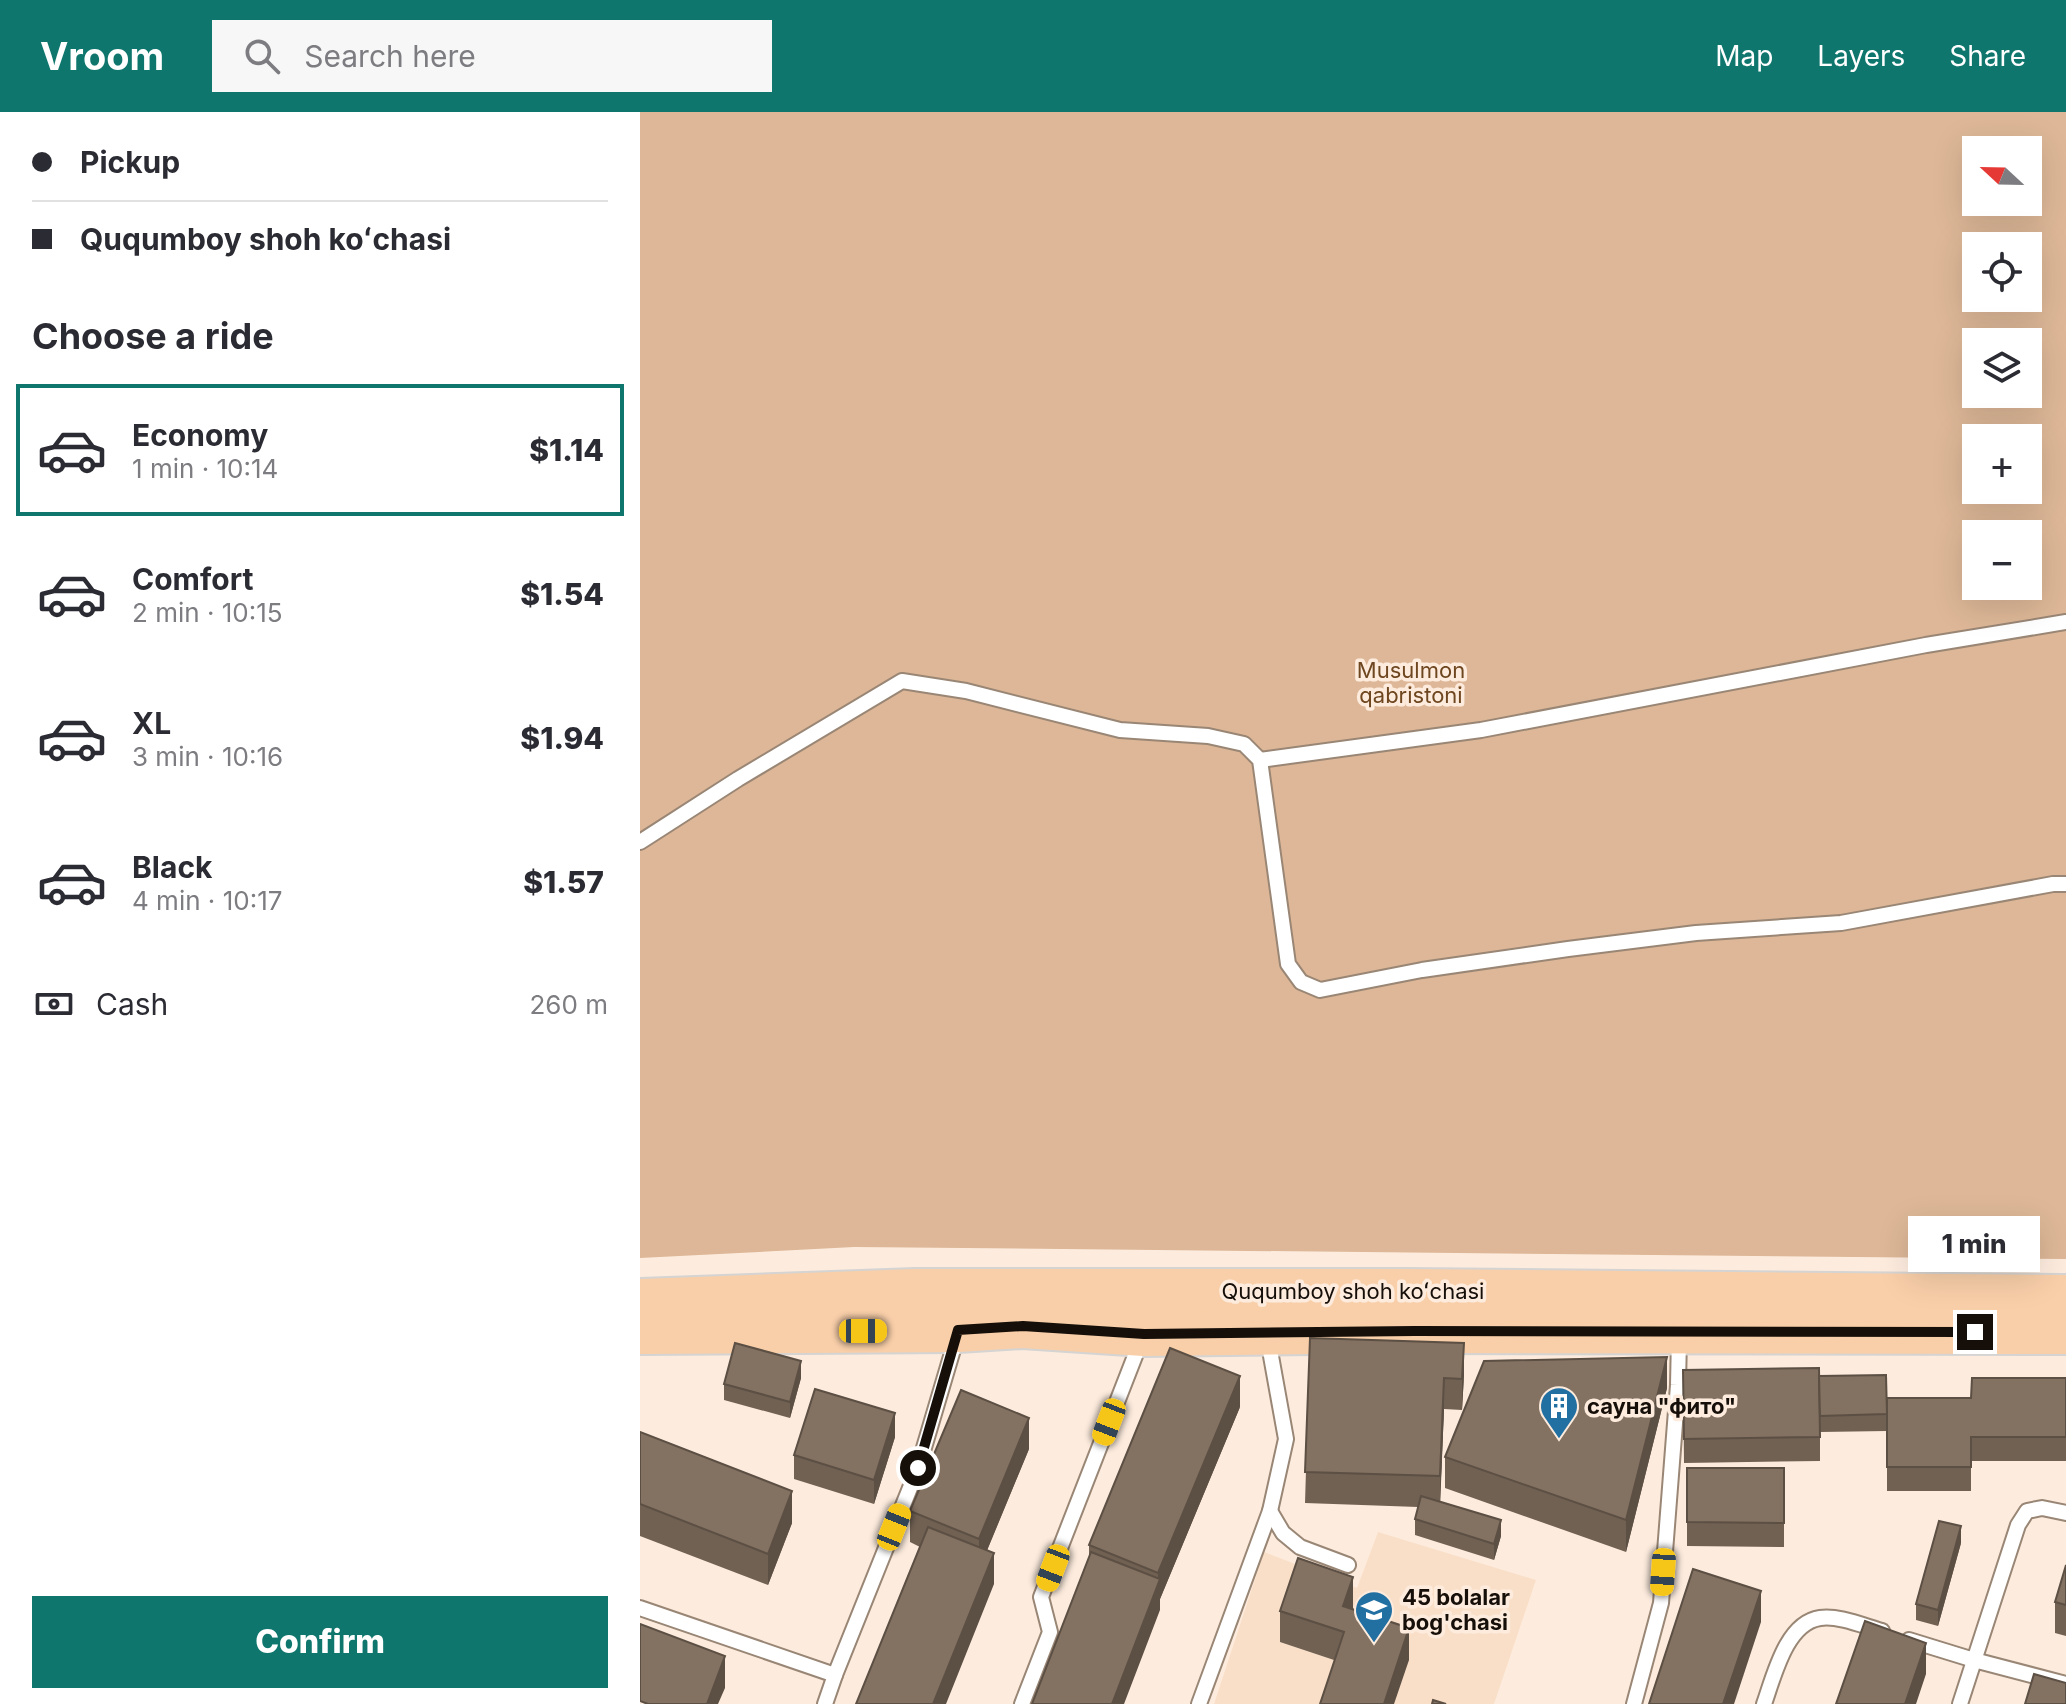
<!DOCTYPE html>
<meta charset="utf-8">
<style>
:root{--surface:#fff;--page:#f7f7f7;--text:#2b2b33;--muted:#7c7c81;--line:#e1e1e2;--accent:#0f766e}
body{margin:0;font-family:Inter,sans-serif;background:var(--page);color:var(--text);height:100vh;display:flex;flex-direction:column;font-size:30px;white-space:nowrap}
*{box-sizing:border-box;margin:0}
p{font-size:26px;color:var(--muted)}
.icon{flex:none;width:44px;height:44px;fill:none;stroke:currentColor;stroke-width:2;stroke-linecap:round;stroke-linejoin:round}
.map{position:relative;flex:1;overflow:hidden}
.sheet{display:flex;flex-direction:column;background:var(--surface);width:640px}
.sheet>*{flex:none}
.banner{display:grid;align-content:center;height:176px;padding:0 32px;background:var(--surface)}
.needle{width:52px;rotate:292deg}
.tools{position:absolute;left:1322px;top:24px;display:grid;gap:16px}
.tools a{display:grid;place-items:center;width:80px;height:80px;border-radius:0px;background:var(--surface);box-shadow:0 8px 32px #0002;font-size:40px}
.end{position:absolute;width:36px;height:36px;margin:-18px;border:10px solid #160f09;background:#fff;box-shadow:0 0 0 4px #fff}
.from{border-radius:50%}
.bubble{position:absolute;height:56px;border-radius:0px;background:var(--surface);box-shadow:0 8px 32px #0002;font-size:26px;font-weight:800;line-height:56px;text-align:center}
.car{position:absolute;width:24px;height:48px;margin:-24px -12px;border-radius:10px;box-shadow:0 0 6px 2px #0007;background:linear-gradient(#f5c518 24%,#345 0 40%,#f5c518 0 76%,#345 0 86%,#f5c518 0)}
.banner b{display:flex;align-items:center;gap:28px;height:76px;font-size:30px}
.banner b+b{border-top:2px solid var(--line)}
.banner i{width:20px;height:20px;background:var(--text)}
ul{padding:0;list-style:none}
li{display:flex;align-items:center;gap:24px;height:132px;margin:0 16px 12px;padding:0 16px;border:4px solid transparent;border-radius:0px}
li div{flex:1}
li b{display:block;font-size:30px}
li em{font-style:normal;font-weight:800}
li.on{border-color:var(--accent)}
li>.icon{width:72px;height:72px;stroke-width:1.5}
h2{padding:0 32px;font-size:36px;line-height:96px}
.pay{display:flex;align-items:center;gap:20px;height:88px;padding:0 32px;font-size:30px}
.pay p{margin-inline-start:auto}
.action{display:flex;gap:16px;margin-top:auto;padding:16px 32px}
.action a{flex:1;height:92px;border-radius:0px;background:var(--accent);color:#fff;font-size:32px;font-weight:800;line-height:92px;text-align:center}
header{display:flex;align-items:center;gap:48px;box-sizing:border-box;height:112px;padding:0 40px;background:var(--accent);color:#fff}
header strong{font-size:38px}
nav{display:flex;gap:44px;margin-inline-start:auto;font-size:28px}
.search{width:560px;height:72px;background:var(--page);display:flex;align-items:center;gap:20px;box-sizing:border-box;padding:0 28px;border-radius:0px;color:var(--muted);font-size:30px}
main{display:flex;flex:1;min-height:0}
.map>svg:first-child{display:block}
.built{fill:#fadfc8}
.green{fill:#ddb797;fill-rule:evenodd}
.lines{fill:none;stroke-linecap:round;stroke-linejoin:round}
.lane-casing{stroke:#998675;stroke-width:18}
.primary-casing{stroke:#d5d4d3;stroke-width:48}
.lane{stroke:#fff;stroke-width:14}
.primary{stroke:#f9cfa9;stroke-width:44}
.wall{fill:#716153}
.shaded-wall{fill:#5c4f44}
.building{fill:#837161;stroke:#5c4f44;stroke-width:2}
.route{stroke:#160f09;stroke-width:10}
.labels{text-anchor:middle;stroke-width:7;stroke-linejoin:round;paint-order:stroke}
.park-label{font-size:22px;fill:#6e461f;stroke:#fdecde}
.street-label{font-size:22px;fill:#160f09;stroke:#fdecde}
.poi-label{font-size:22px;font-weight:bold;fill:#160f09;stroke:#fdecde;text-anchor:start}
</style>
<header>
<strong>Vroom</strong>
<div class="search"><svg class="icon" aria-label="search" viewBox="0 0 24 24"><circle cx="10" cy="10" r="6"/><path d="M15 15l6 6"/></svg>Search here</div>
<nav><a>Map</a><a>Layers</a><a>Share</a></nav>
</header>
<main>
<section class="sheet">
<div class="banner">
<b><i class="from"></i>Pickup</b>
<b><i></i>Ququmboy shoh koʻchasi</b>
</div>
<h2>Choose a ride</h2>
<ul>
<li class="on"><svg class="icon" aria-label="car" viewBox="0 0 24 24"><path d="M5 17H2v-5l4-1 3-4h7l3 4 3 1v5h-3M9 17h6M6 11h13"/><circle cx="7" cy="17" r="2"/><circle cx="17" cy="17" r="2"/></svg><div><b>Economy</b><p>1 min · 10:14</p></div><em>$1.14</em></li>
<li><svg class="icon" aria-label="car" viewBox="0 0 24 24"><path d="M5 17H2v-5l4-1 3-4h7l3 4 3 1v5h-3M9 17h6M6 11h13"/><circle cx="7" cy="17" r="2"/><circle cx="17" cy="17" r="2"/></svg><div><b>Comfort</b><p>2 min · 10:15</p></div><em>$1.54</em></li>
<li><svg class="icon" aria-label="car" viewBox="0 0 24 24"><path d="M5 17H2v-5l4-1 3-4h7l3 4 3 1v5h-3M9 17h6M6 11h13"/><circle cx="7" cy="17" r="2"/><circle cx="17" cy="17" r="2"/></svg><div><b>XL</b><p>3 min · 10:16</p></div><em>$1.94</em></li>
<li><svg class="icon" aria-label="car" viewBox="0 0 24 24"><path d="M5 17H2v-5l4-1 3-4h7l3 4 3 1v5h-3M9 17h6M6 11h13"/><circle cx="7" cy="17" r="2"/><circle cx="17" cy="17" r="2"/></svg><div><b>Black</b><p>4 min · 10:17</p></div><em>$1.57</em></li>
</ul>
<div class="pay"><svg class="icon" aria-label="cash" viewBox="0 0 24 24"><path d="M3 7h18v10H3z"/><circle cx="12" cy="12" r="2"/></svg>Cash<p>260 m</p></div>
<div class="action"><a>Confirm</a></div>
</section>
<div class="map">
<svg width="1426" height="1592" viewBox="0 0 1426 1592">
<rect width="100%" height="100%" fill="#fdecde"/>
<!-- built -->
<polygon class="built" points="738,1420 896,1468 854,1592 574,1592 624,1440 717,1476"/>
<!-- green -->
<path class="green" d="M0 0H1426V1147L214 1135 0 1146ZM1336 38H1388V90H1336ZM1336 134H1388V186H1336ZM1336 230H1388V282H1336ZM1336 326H1388V378H1336ZM1336 422H1388V474H1336Z"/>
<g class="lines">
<!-- lane casing -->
<g class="lane-casing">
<g id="lane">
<polyline points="620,648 841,618 1286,533 1426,510"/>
<polyline points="0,730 98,667 262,569 326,579 480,618 568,624 604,632 620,648 648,852 661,870 680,878 782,858 928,837 1056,821 1201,811 1413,772 1426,772"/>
<polyline points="630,1399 643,1421 660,1435 708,1453"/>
<polyline points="0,1496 195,1563"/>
<polyline points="1269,1528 1334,1548 1426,1572"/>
<polyline points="185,1592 195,1563 278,1356 317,1224"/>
<polyline points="382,1592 410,1520 401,1485 502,1226"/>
<polyline points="559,1592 630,1399 646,1327 629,1233"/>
<polyline points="994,1592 1021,1491 1038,1273 1039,1225"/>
<path d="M1124 1592C1134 1564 1146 1511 1180 1506 1198 1503 1224 1514 1242 1519"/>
<polyline points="1320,1592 1378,1413 1387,1399 1402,1396 1426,1401"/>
</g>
</g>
<!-- primary casing -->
<g class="primary-casing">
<g id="primary">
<polyline points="0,1189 275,1179 767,1179 1426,1185"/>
<polyline points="0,1220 318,1218 383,1214 504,1222 775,1219 1426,1220"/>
</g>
</g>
<!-- lane -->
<use href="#lane" class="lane"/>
<!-- primary -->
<use href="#primary" class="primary"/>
</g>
<!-- wall -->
<g class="wall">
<polygon points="670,1226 824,1263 822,1298 804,1297 800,1389 861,1424 854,1448 775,1423 775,1407 778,1395 665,1391"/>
<polygon points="1043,1258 1179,1264 1246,1263 1247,1319 1180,1320 1180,1312 1180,1349 1044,1351"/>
<polygon points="161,1266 150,1306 84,1288 84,1272"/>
<polygon points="1426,1266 1426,1349 1331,1349 1331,1379 1247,1379 1247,1286 1331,1286"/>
<polygon points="1027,1276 986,1440 805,1376 805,1345"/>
<polygon points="600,1295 520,1487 520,1498 449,1446 449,1433"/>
<polygon points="0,1320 152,1411 128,1473 0,1424"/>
<polygon points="255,1325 234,1392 154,1367 154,1343"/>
<polygon points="389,1337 347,1438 354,1472 270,1430 270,1399"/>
<polygon points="1047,1356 1144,1356 1144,1435 1047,1434"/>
<polygon points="1321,1431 1298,1514 1276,1508 1276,1492"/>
<polygon points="1426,1453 1426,1524 1415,1521 1415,1490"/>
<polygon points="713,1496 713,1498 769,1548 694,1548 640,1530 640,1499"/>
</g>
<!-- shaded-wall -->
<g class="shaded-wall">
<polygon points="824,1231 824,1263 822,1298 822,1267"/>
<polygon points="1027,1245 1027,1276 986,1440 986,1408"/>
<polygon points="161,1249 161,1266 150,1306 150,1290"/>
<polygon points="600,1264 600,1295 520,1487 520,1498 484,1592 472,1592 518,1472 518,1461"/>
<polygon points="804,1266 804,1297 800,1396 800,1364"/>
<polygon points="255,1301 255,1325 234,1392 234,1368"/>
<polygon points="389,1306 389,1337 339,1458 339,1427"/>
<polygon points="152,1379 152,1411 128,1473 128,1442"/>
<polygon points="861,1408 861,1424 854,1448 854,1432"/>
<polygon points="1321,1414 1321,1431 1298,1514 1298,1498"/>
<polygon points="354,1441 354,1472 306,1592 293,1592"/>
<polygon points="713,1465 713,1496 704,1525 703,1494"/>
<polygon points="1121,1479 1121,1510 1094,1592 1083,1592"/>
<polygon points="769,1516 769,1548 754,1592 744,1592"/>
<polygon points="1286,1531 1286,1562 1276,1592 1265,1592"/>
<polygon points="85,1544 85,1576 78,1592 67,1592"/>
</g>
<!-- building -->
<g class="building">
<polygon points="670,1226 824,1231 822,1267 804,1266 800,1364 665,1360"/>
<polygon points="95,1231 161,1249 150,1290 84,1272"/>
<polygon points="530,1236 600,1264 518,1461 449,1433"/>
<polygon points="1027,1245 986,1408 805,1345 844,1249"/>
<polygon points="1179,1256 1180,1325 1044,1327 1043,1258"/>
<polygon points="1246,1263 1247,1302 1180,1304 1179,1264"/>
<polygon points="1332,1266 1426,1266 1426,1325 1331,1325 1331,1355 1247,1355 1247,1286 1331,1286"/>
<polygon points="175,1277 255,1301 234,1368 154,1343"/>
<polygon points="321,1278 389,1306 339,1427 270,1399"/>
<polygon points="0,1320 152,1379 128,1442 0,1392"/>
<polygon points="1047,1356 1144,1356 1144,1411 1047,1410"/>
<polygon points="781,1384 861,1408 854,1432 775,1407"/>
<polygon points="1299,1409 1321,1414 1298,1498 1276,1492"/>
<polygon points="288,1415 354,1441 293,1592 216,1592"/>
<polygon points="451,1440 520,1467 472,1592 392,1592"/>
<polygon points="658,1446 713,1465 703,1494 769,1516 744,1592 680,1592 704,1520 640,1499"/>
<polygon points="1426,1453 1426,1493 1415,1490"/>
<polygon points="1053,1457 1121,1479 1083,1592 1009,1592"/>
<polygon points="1225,1509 1286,1531 1265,1592 1196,1592"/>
<polygon points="0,1512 85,1544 67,1592 8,1592 0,1589"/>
<polygon points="1394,1562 1426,1571 1426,1592 1385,1592"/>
<polygon points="793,1588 806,1592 792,1592"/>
</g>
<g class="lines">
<!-- route -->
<polyline class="route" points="278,1356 318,1218 383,1214 504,1222 775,1219 1335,1220"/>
</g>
<!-- icons -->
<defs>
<g id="building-pin" transform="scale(2)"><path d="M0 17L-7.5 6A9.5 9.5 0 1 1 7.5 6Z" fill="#226fa2" stroke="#fdecde"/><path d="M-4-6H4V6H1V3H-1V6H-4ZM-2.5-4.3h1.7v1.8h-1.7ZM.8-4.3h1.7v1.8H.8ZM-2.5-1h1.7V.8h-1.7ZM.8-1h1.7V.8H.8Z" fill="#fff"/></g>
<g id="school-pin" transform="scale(2)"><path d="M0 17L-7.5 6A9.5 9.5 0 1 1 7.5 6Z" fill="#226fa2" stroke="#fdecde"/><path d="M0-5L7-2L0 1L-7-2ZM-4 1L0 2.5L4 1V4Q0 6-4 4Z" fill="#fff"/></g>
</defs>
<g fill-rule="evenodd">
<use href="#building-pin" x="919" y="1294"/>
<use href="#school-pin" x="734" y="1498"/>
</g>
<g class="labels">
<!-- park labels -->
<g class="park-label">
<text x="771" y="566">Musulmon<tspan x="771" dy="25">qabristoni</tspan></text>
</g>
<!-- street labels -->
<g class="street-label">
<text x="713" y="1187">Ququmboy shoh koʻchasi</text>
</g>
<!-- poi labels -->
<g class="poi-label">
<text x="947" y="1302">сауна "фито"</text>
<text x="762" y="1493">45 bolalar<tspan x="762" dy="25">bog'chasi</tspan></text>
</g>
</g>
</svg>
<div class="tools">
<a><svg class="needle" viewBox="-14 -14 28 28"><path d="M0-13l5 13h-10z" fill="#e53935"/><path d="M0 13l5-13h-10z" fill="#7c7c81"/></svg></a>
<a><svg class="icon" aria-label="locate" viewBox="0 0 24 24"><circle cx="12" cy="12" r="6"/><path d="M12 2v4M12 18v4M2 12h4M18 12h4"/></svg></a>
<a><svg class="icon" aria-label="layers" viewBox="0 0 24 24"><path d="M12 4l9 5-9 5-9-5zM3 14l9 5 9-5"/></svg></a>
<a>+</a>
<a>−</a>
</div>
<i class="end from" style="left:278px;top:1356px"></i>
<i class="end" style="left:1335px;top:1220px"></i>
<div class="bubble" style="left:1268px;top:1104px;width:132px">1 min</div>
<i class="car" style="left:223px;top:1219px;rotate:90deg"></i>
<i class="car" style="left:469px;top:1310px;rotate:201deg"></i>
<i class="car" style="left:254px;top:1415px;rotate:22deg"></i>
<i class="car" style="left:413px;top:1456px;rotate:201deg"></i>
<i class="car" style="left:1023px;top:1460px;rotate:184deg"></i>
</div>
</main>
